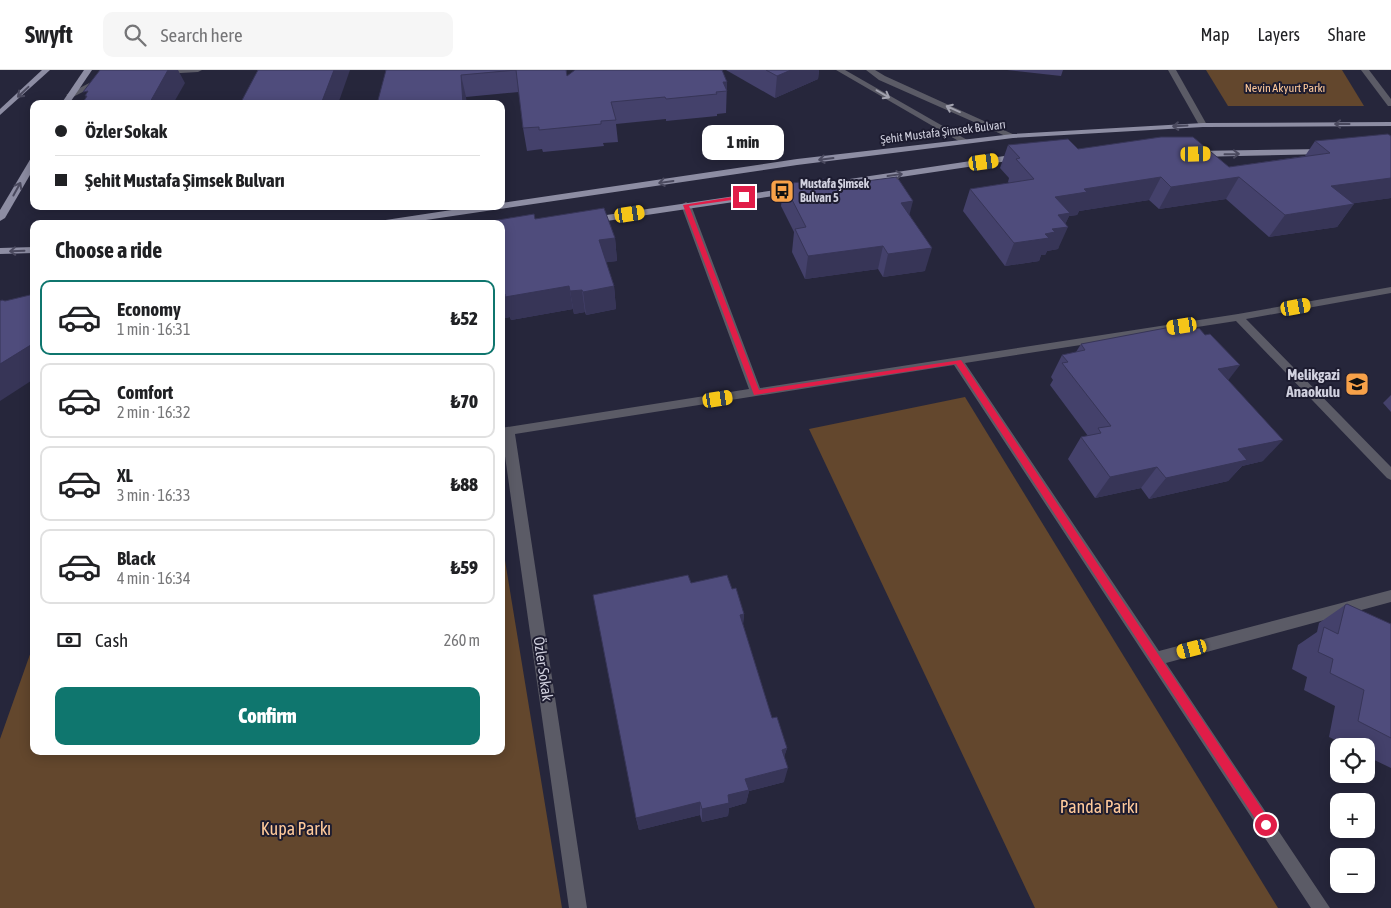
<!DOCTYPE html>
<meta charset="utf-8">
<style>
:root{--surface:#fff;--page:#f6f6f6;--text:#202124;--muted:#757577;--line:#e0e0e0;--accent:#0f766e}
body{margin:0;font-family:"Asap Condensed",sans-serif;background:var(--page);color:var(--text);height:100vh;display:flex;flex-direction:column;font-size:19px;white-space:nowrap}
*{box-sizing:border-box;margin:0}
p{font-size:16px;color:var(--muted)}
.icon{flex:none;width:28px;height:28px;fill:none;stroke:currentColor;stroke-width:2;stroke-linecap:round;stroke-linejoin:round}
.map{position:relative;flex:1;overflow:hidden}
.panel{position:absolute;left:30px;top:150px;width:475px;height:535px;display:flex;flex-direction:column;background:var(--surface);border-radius:10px;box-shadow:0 2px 12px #0003}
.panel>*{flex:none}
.banner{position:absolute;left:30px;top:30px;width:475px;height:110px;border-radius:10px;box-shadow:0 2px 12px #0003;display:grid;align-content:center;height:110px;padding:0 25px;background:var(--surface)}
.controls{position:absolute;left:1330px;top:668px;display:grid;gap:10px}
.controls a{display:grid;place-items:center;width:45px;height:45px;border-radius:10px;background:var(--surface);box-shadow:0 2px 12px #0003;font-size:25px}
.end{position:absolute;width:22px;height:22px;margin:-11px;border:6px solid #e11d48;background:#fff;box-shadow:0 0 0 2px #fff}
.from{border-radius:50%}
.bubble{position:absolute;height:35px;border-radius:10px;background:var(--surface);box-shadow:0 2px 12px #0003;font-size:16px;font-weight:800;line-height:35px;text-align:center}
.car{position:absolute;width:15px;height:30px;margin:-15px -8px;border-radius:6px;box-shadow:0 0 4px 1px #0007;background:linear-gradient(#f5c518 24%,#345 0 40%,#f5c518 0 76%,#345 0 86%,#f5c518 0)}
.banner b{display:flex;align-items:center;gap:18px;height:48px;font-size:19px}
.banner b+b{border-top:1px solid var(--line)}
.banner i{width:12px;height:12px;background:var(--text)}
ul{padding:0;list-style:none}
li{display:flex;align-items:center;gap:15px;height:75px;margin:0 10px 8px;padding:0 15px;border:2px solid var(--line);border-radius:10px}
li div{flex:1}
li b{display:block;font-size:19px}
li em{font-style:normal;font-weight:800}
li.active{border-color:var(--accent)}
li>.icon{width:45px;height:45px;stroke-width:1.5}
h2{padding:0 25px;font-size:22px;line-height:60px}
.pay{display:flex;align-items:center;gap:12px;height:55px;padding:0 25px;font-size:19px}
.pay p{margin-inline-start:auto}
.cta{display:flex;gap:10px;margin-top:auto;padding:10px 25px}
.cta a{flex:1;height:58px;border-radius:10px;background:var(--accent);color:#fff;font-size:20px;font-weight:800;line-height:58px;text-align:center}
header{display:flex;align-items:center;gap:30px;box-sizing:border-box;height:70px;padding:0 25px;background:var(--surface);border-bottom:1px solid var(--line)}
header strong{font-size:24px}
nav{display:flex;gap:28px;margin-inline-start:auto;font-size:18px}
.search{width:350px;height:45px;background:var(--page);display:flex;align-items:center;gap:12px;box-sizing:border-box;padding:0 18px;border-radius:10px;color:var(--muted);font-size:19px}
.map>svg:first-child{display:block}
.green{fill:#63472d}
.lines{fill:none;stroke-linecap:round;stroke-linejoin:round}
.street{fill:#5b5b66;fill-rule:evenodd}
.primary{fill:#8d8da3;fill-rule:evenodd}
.wall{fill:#44416b}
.shaded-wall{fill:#373557}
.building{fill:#4f4c7c;stroke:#373557}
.oneway{stroke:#4a495e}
.oneway2{stroke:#a2a2af}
.route{fill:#e11d48}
.labels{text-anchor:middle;stroke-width:4;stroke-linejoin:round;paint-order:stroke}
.far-park-label{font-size:12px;fill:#ffca9b;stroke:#1d1c30}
.far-street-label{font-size:12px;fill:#d1d1df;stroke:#1d1c30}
.far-poi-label{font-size:12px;font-weight:bold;fill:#d1d1df;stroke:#1d1c30;text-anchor:start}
.poi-label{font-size:15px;font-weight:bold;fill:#d1d1df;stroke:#1d1c30;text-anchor:end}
.street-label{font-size:15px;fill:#d1d1df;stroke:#1d1c30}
.near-park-label{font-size:18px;fill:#ffca9b;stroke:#1d1c30}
</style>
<header>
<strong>Swyft</strong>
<div class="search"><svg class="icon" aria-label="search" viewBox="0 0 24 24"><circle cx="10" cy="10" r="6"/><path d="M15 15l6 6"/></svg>Search here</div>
<nav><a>Map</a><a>Layers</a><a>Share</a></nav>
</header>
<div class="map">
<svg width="1391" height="838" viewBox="0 0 1391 838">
<rect width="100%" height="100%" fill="#26263b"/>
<!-- green -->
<g class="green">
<polygon points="1206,0 1342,0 1364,36 1228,36"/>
<polygon points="965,327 1278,838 1035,838 809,359"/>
<polygon points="501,466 562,838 0,838 0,669 34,573 34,681 501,681"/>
</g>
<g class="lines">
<!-- street -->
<g class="street">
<polygon points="162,0 202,0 198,2 163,4 159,2"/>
<polygon points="836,0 845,0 969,71 962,73"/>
<polygon points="866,0 875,0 885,6 1017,66 1010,68 879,10"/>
<polygon points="1168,0 1176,0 1207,55 1206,57 1199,55"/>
<polygon points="1361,0 1369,0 1391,29 1391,36 1388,36"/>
<polygon points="101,7 108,9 73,27 66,25"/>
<polygon points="686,132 691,135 760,318 1238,244 1391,217 1391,223 1246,249 1391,397 1391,410 1387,408 1236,251 965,293 1159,581 1391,520 1391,532 1166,593 1330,838 1311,838 954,295 515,364 587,838 569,838 501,358 749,319 681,135"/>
</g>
<!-- primary -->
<g class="primary">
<polygon points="42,0 50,0 0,45 0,39"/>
<polygon points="84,0 92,0 69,34 61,34"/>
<polygon points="1391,52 1391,56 1203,57 1013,68 797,95 399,154 375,154 379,151 478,136 501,136 501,133 797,89 1013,64 1203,53"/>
<polygon points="1325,79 1328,80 1328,84 1195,87 1191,84 1195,81"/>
<polygon points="1018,84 1021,85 1021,89 593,153 588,150 593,147"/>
<polygon points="31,88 34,88 34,98 5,148 0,151 0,140"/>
<polygon points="34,177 34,183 0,184 0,178"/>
</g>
</g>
<!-- wall -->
<g class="wall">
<polygon points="386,0 566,0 567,6 727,12 726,43 717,44 717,46 666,51 666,49 616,54 618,72 603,73 604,76 543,82 542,79 527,81 523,58 519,22 466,27"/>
<polygon points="726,0 819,0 818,9 775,28"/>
<polygon points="1007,0 1063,0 1061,6"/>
<polygon points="1391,66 1391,128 1354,133 1337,157 1269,167 1226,129 1159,139 1149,130 1079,141 1077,145 1069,146 1065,154 1058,179 1047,181 1045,185 1041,185 1039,191 1005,196 963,141 970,119 1009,113 1008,112 1009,108 1000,98 1008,75 1078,79 1229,97 1305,86 1315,71"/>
<polygon points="784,114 828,116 910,145 925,201 883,207 878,199 805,209 792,182 794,162 781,136"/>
<polygon points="535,149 615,168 617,191 606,192 614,216 616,239 586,245 585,242 574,244 573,239 511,250 510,247 501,249 501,154"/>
<polygon points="1176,262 1228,311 1263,391 1242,396 1228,411 1149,429 1141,418 1095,428 1068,389 1081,367 1088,366 1050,315 1053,310 1051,307 1062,285 1076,282 1081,274"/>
<polygon points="1391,325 1391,342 1383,333"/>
<polygon points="691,513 732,519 744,544 743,555 772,648 787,678 784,687 784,712 749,721 746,733 729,738 728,746 702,752 700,745 639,760 636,748"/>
<polygon points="1345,535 1391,554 1391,698 1366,686 1366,676 1348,676 1329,667 1335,636 1304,620 1307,607 1292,599 1298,575 1317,562 1319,553"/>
</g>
<!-- shaded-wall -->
<g class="shaded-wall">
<polygon points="167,0 178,0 185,13 173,34 149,34"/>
<polygon points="334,0 350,0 338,34 321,34"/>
<polygon points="791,0 819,0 818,9 775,28 777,6"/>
<polygon points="461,5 466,27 467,34 463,34"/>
<polygon points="723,12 727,12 727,21"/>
<polygon points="1161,107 1149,130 1079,141 1077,145 1069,146 1064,157 1068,157 1058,179 1047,181 1045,185 1041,185 1039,191 1005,196 1014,173 1055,127 1084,119"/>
<polygon points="1239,107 1226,129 1159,139 1171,117"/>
<polygon points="1391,108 1391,128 1315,139 1331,116"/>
<polygon points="913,131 907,154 901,133"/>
<polygon points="1354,134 1337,157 1269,167 1285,145"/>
<polygon points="615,168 617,191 601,193 599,170"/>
<polygon points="883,176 878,199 805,209 808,186"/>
<polygon points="932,178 925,201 883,207 888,184"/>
<polygon points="569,216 573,239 511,250 510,247 501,249 501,225"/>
<polygon points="614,216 616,239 586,245 583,222"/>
<polygon points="582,220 585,242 574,244 570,221"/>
<polygon points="34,273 34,309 0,331 0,294"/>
<polygon points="1240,295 1223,317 1218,299"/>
<polygon points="1283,370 1263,391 1242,396 1228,411 1149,429 1166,408 1238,379"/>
<polygon points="1157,397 1141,418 1095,428 1110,407"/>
<polygon points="744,544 742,562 740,545"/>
<polygon points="787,678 782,693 782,680"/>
<polygon points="788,698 784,712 749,721 746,733 729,738 728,746 702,752 702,739 728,725 745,709"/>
<polygon points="700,732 700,745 639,760 636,748"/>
</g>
<!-- building -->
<g class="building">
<polygon points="100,0 168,0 149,34 82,34 87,26 85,26 88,21 83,22"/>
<polygon points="258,0 334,0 321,34 240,34"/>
<polygon points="386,0 566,0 567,6 575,0 722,0 727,12 723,12 727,21 716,22 717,24 666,29 665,27 611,32 616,50 601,51 601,54 539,60 539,57 523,58 516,0 461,5 463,34 377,34"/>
<polygon points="766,0 791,0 777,6"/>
<polygon points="1388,64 1391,66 1391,108 1331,116 1354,134 1285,145 1239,107 1171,117 1161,107 1084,119 1087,122 1055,127 1070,143 1058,145 1068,157 1052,159 1055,162 1045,164 1049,168 1014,173 970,119 1034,109 1016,89 1020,88 1008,75 1068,69 1078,79 1161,67 1193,67 1229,97 1330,83 1315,71"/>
<polygon points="897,107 913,131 901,133 932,178 888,184 883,176 808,186 795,159 806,157 784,114 824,109 828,116"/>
<polygon points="604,138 615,168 599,170 614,216 583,222 582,220 570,221 569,216 505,227 505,224 501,225 501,154 492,154 492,151 534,144 535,149"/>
<polygon points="34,224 34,273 0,294 0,231 2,230 5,231"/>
<polygon points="1171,257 1176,262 1199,258 1205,265 1210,264 1240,295 1218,299 1283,370 1238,379 1247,390 1166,408 1157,397 1110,407 1081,367 1101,363 1098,358 1111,356 1062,293 1068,292 1062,285 1085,280 1081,274"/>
<polygon points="688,505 691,513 727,505 732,519 736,518 744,544 740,545 772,648 777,647 787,678 782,680 788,698 745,709 749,720 728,725 729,733 702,739 700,732 636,748 593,525"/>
<polygon points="1347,534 1391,554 1391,668 1358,651 1364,620 1330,603 1333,589 1318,582 1324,557 1338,564 1345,535"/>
</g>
<!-- one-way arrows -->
<defs><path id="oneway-shaft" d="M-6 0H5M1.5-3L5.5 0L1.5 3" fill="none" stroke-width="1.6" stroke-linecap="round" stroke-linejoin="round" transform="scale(1.25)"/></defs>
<g class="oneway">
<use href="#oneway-shaft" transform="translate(23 22) rotate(137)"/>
<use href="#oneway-shaft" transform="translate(1342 54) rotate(180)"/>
<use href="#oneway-shaft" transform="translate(1180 56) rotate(177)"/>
<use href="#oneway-shaft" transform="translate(1232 84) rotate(-1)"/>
<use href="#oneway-shaft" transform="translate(826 89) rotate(173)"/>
<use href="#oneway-shaft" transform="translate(895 105) rotate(-8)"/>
<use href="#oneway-shaft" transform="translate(666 112) rotate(172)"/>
<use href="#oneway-shaft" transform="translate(17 119) rotate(-61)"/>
<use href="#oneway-shaft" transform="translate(17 181) rotate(178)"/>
</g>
<g class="oneway2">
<use href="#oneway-shaft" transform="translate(883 24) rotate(30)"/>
<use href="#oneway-shaft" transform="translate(953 39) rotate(-156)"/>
</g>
<!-- route -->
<polygon class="route" points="744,125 746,128 689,136 759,320 961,290 1270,751 1271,755 1270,759 1266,760 1262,759 956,294 754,325 683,135"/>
<!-- icons -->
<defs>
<g id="bus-square" transform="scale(1.25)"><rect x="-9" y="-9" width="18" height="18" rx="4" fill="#f7a149" stroke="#1d1c30"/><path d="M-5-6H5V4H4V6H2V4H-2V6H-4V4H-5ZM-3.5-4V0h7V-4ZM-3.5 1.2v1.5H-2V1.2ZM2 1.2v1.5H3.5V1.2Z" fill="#111"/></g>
<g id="school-square" transform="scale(1.25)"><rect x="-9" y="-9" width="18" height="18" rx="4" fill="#f7a149" stroke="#1d1c30"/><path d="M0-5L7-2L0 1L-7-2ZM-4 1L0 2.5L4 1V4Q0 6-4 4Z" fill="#111"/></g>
</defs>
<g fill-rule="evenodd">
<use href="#bus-square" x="782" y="121"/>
<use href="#school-square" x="1357" y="314"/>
</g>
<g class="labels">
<!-- far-park labels -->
<g class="far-park-label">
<text x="1285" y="22">Nevin Akyurt Parkı</text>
</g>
<!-- far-street labels -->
<g class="far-street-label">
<text transform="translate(943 62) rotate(-7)" y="4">Şehit Mustafa Şimsek Bulvarı</text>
</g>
<!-- far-poi labels -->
<g class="far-poi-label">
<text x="800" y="118">Mustafa Şimsek<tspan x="800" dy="14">Bulvarı 5</tspan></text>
</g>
<!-- poi labels -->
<g class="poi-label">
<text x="1340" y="310">Melikgazi<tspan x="1340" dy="17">Anaokulu</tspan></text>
</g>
<!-- street labels -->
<g class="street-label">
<text transform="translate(543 599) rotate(82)" y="5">Özler Sokak</text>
</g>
<!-- near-park labels -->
<g class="near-park-label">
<text x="1099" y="743">Panda Parkı</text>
<text x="296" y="765">Kupa Parkı</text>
</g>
</g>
</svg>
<div class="controls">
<a><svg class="icon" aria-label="locate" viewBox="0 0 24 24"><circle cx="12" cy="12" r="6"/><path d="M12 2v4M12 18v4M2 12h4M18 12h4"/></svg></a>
<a>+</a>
<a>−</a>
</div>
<i class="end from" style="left:1266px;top:755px"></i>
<i class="end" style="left:744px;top:127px"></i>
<div class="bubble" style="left:702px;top:55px;width:82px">1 min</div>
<i class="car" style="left:1196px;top:84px;rotate:89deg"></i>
<i class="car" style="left:984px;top:92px;rotate:82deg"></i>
<i class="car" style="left:630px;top:144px;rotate:81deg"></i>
<i class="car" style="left:1296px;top:237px;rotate:80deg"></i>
<i class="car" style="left:1182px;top:256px;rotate:261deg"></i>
<i class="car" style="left:718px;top:329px;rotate:81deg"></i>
<i class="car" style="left:1192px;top:579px;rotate:255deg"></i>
<div class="banner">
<b><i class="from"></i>Özler Sokak</b>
<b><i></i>Şehit Mustafa Şimsek Bulvarı</b>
</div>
<section class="panel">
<h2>Choose a ride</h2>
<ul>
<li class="active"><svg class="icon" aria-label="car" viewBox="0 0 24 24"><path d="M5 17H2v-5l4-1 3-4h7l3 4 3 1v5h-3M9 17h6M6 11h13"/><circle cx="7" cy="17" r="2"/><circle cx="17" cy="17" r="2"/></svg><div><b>Economy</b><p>1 min · 16:31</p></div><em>₺52</em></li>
<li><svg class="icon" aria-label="car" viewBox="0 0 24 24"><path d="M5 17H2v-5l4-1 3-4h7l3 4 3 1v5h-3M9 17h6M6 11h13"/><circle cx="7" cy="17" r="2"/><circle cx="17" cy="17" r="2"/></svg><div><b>Comfort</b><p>2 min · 16:32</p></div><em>₺70</em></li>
<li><svg class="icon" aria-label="car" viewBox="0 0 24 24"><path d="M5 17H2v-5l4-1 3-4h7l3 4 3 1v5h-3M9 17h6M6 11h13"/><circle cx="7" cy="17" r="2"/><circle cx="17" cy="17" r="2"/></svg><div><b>XL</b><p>3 min · 16:33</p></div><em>₺88</em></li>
<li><svg class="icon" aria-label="car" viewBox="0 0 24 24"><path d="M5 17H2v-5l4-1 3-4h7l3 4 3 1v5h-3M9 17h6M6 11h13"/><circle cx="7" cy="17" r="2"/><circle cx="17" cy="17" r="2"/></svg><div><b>Black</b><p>4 min · 16:34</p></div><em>₺59</em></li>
</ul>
<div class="pay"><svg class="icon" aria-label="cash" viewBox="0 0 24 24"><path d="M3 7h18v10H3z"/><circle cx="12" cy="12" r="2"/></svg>Cash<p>260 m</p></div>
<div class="cta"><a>Confirm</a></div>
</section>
</div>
